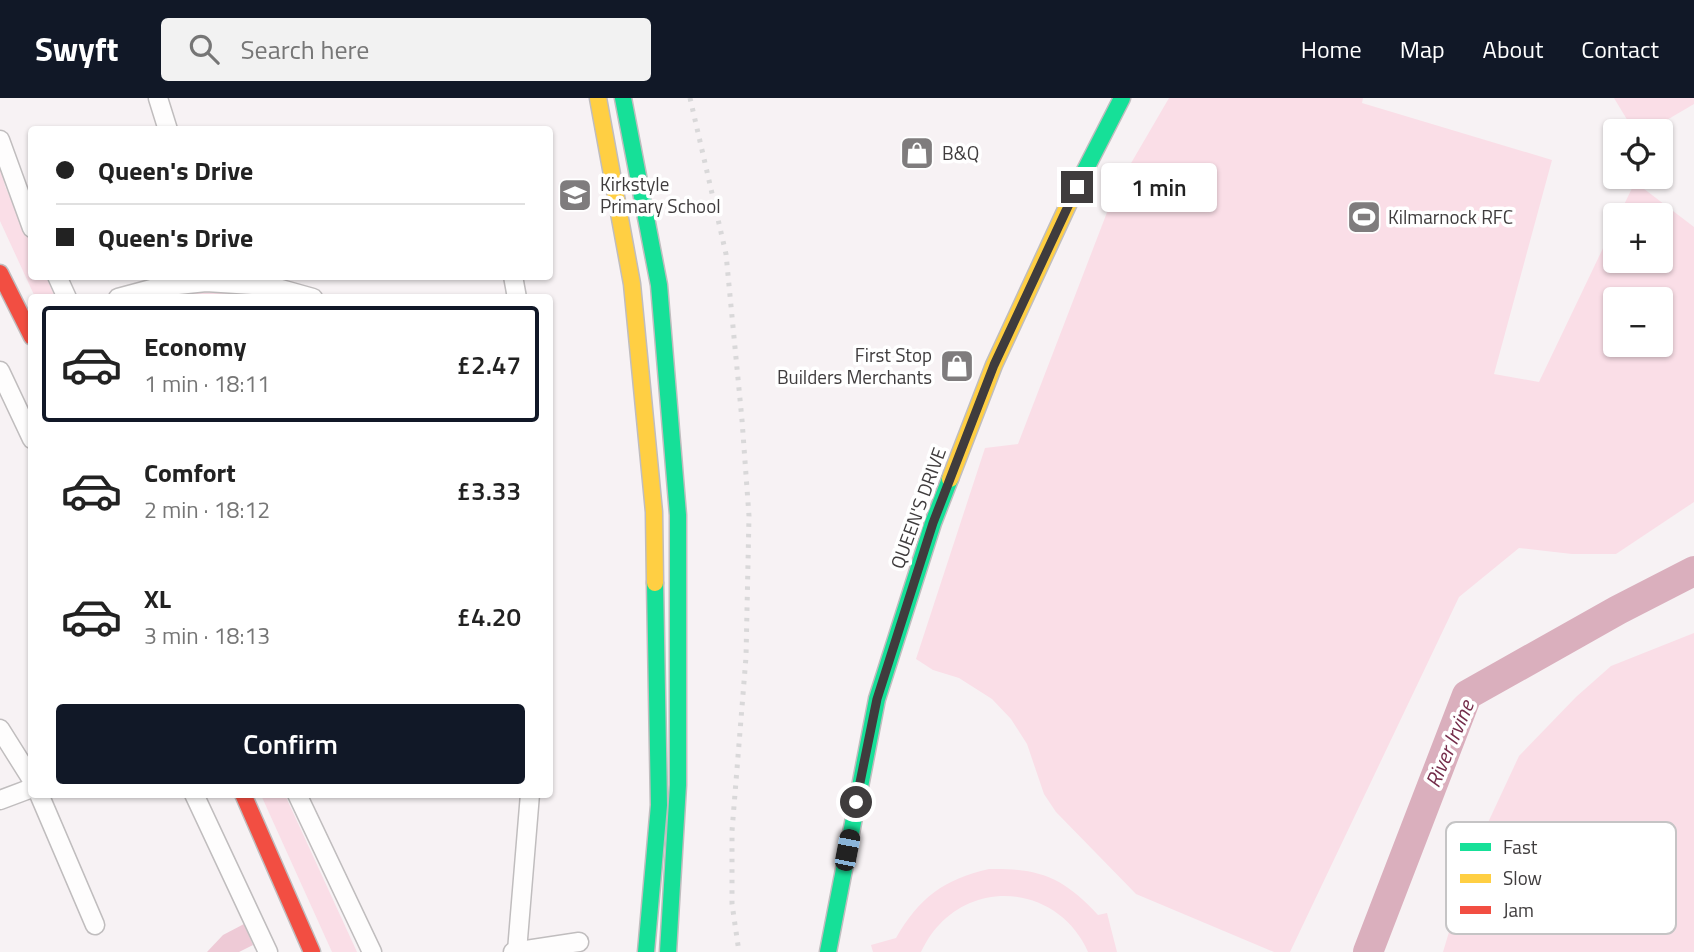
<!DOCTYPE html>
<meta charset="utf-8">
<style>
:root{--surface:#fff;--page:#f2f2f2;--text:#222;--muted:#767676;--line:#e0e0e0;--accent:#111827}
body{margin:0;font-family:"Titillium Web",sans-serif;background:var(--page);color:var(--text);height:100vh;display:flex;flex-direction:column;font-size:26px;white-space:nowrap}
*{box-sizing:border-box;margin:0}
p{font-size:23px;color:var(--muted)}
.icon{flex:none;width:38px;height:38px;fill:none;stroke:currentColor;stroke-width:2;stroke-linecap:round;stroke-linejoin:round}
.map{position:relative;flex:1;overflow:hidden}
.panel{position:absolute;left:28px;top:196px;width:525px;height:504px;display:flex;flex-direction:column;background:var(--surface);border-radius:7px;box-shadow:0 2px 5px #0004}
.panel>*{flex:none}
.banner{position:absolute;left:28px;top:28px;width:525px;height:154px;border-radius:7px;box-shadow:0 2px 5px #0004;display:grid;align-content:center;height:154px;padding:0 28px;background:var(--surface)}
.tools{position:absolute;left:1603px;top:21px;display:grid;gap:14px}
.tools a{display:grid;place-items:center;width:70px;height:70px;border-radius:7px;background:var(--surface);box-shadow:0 2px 5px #0004;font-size:35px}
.end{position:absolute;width:32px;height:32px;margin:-16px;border:9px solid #3f3c3d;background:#fff;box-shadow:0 0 0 4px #fff}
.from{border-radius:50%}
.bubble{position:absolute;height:49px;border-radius:7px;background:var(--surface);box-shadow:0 2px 5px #0004;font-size:23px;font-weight:600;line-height:49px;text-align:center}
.car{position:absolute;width:21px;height:42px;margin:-21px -10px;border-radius:9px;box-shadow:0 0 5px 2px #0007;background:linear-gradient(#222 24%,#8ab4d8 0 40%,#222 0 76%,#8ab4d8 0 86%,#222 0)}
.banner b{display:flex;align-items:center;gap:24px;height:66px;font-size:26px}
.banner b+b{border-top:2px solid var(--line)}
.banner i{width:18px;height:18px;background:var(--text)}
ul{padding:12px 0 0;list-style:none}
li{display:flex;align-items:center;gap:21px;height:116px;margin:0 14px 10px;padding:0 14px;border:4px solid transparent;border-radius:7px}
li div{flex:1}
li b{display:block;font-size:26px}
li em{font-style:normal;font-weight:600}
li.active{border-color:var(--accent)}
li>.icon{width:63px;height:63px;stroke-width:1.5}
.button{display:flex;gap:14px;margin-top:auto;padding:14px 28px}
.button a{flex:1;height:80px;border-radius:7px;background:var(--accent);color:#fff;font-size:28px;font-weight:600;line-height:80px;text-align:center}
header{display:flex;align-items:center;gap:42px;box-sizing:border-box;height:98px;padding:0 35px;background:var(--accent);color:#fff}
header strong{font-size:33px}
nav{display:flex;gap:38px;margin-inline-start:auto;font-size:24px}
.search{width:490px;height:63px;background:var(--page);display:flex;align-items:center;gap:18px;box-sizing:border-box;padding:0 24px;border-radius:7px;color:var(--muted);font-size:26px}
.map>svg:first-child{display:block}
.green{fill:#fadee7;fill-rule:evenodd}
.forest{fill:#eecad6}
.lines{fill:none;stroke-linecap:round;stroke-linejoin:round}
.river{stroke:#daafbd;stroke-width:30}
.street-casing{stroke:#c0bdbe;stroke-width:21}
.fast-casing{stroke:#c0bdbe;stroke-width:19}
.slow-casing{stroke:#c0bdbe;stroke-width:19}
.jam-casing{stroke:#c0bdbe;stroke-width:19}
.street{stroke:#fefdfd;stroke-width:18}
.fast{stroke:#16e098;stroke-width:16}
.slow{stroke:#ffcf43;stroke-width:16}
.jam{stroke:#f24e42;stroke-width:16}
.rail{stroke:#d9d8d9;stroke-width:5;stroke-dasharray:3.5 7;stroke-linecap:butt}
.route{stroke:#3f3c3d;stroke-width:9}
.labels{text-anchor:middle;stroke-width:7;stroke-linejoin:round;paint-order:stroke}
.poi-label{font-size:19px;fill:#3f3c3d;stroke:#fff;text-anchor:start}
.street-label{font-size:19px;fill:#3f3c3d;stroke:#fff}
.water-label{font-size:21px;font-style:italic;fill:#742c4a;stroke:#fff}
.key{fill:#fff;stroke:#c5c4c5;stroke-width:2}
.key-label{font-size:19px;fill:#3f3c3d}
</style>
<header>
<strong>Swyft</strong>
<div class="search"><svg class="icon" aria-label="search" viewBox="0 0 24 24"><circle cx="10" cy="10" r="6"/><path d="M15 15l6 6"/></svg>Search here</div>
<nav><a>Home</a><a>Map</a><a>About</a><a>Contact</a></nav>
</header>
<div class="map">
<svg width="1694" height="854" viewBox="0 0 1694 854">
<rect width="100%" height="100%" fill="#f7f2f4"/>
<!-- green -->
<g class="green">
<path d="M1169 0H1363L1362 5 1552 62 1494 276 1539 284 1615 125V163H1661V117H1619L1635 84 1694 129V404L1616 456H1572L1519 450 1459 499 1290 854H1274L1136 796 1056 714 1044 696 1027 646 1011 621 992 601 959 580 933 572 916 561 985 350 1018 346 1116 91ZM1661 201V247H1615V201Z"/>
<polygon points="1614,0 1694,0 1694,6 1648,33 1634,33"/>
<polygon points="0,60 5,88 31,147 32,178 46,179 55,199 35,199 0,123"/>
<polygon points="185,194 216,194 253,199 150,200"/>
<polygon points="1694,535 1694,854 1443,854 1471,761 1519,658 1576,599 1611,568"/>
<polygon points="261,697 285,697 357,854 332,854"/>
<path d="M989 771C1040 770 1064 780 1098 817L1107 815 1117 854H1088C1062 794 985 778 939 827 931 835 926 844 921 854H873L871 847 896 840C919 800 944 781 989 771Z"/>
</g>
<!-- forest -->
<polygon class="forest" points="244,826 253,847 239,854 207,854 223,837"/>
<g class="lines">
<!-- river -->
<polyline class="river" points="1368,854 1467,597 1618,512 1694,473"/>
<!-- street casing -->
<g class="street-casing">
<g id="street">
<polyline points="158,0 168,32"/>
<polyline points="0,42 32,130"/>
<polyline points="57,178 67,200"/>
<polyline points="513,178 517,200"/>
<polyline points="118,200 159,189 206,184 270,188 313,200"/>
<polyline points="0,273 32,341"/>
<polyline points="0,631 32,682"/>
<polyline points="39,696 95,827"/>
<polyline points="194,696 268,854"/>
<polyline points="297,696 372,854"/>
<polyline points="0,702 32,690"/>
<polyline points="517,853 530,696"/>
<polyline points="513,854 579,844"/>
</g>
</g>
<!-- fast casing -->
<g class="fast-casing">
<g id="fast">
<polyline points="623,0 659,187 678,417 678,687 668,854"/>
<polyline points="1074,94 1122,0"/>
<polyline points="646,854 659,707 655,485"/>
<polyline points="828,854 877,601 933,425 950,381"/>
</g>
</g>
<!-- slow casing -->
<g class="slow-casing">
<g id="slow">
<polyline points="598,0 632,186 654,414 655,485"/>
<polyline points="950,381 994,267 1074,94"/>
</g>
</g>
<!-- jam casing -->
<g class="jam-casing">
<g id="jam">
<polyline points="0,175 32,239"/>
<polyline points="243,696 312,854"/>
</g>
</g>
<!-- street -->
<use href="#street" class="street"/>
<!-- fast -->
<use href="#fast" class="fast"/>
<!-- slow -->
<use href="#slow" class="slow"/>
<!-- jam -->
<use href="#jam" class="jam"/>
<!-- rail -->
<polyline class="rail" points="690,0 726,156 742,322 749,418 746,559 732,733 732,806 739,854"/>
</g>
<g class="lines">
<!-- route -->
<polyline class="route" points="856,704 877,601 933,425 994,267 1077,89"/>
</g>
<!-- icons -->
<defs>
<g id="shop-square" transform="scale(1.75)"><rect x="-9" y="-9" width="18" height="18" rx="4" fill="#7f7c7d" stroke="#fff"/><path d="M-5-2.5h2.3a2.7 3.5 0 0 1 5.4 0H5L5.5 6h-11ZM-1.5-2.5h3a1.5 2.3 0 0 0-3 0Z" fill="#fff"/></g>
<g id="school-square" transform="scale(1.75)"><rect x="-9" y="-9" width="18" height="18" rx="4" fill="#7f7c7d" stroke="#fff"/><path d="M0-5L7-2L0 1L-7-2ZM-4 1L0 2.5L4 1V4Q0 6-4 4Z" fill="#fff"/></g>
<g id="stadium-square" transform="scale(1.75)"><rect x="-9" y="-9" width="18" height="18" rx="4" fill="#7f7c7d" stroke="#fff"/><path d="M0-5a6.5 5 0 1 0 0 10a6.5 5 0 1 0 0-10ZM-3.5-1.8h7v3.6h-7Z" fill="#fff"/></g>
</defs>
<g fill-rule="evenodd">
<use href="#shop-square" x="917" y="55"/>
<use href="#school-square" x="575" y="97"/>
<use href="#stadium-square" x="1364" y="119"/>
<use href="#shop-square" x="957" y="268"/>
</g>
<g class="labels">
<!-- poi labels -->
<g class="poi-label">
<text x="942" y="62">B&amp;Q</text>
<text x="600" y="93">Kirkstyle<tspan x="600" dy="22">Primary School</tspan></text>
<text x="1388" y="126">Kilmarnock RFC</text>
<text x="932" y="264" text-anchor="end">First Stop<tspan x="932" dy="22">Builders Merchants</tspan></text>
</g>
<!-- street labels -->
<g class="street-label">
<text transform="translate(918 410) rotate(-70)" y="7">QUEEN'S DRIVE</text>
</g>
<!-- water labels -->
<g class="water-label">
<text transform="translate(1450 646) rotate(-67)" y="7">River Irvine</text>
</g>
</g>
<!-- legend -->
<rect x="1446" y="724" width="230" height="112" rx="10" class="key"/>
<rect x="1460" y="745" width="31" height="8" fill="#16e098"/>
<rect x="1460" y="776" width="31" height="9" fill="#ffcf43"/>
<rect x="1460" y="808" width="31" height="8" fill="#f24e42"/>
<g class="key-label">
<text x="1503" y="756">Fast</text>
<text x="1503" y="787">Slow</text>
<text x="1503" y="819">Jam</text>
</g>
</svg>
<div class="tools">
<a><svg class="icon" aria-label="locate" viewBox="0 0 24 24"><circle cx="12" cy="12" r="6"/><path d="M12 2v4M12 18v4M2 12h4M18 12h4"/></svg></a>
<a>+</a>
<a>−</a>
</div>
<i class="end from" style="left:856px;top:704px"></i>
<i class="end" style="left:1077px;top:89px"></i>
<div class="bubble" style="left:1101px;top:65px;width:116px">1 min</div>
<i class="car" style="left:847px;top:752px;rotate:11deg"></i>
<div class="banner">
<b><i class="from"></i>Queen's Drive</b>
<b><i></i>Queen's Drive</b>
</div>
<section class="panel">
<ul>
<li class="active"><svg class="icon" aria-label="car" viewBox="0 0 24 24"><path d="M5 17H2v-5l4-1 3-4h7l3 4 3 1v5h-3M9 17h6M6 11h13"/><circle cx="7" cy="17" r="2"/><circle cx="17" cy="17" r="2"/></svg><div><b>Economy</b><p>1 min · 18:11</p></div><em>£2.47</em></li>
<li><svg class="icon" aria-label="car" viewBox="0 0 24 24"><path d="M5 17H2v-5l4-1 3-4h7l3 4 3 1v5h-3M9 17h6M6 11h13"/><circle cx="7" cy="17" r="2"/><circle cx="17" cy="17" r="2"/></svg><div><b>Comfort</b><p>2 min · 18:12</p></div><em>£3.33</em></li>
<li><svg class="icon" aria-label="car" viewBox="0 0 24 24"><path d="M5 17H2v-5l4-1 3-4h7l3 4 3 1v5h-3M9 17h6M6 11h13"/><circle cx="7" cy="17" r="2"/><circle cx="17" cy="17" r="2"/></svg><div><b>XL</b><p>3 min · 18:13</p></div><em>£4.20</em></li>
</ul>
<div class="button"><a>Confirm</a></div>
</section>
</div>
